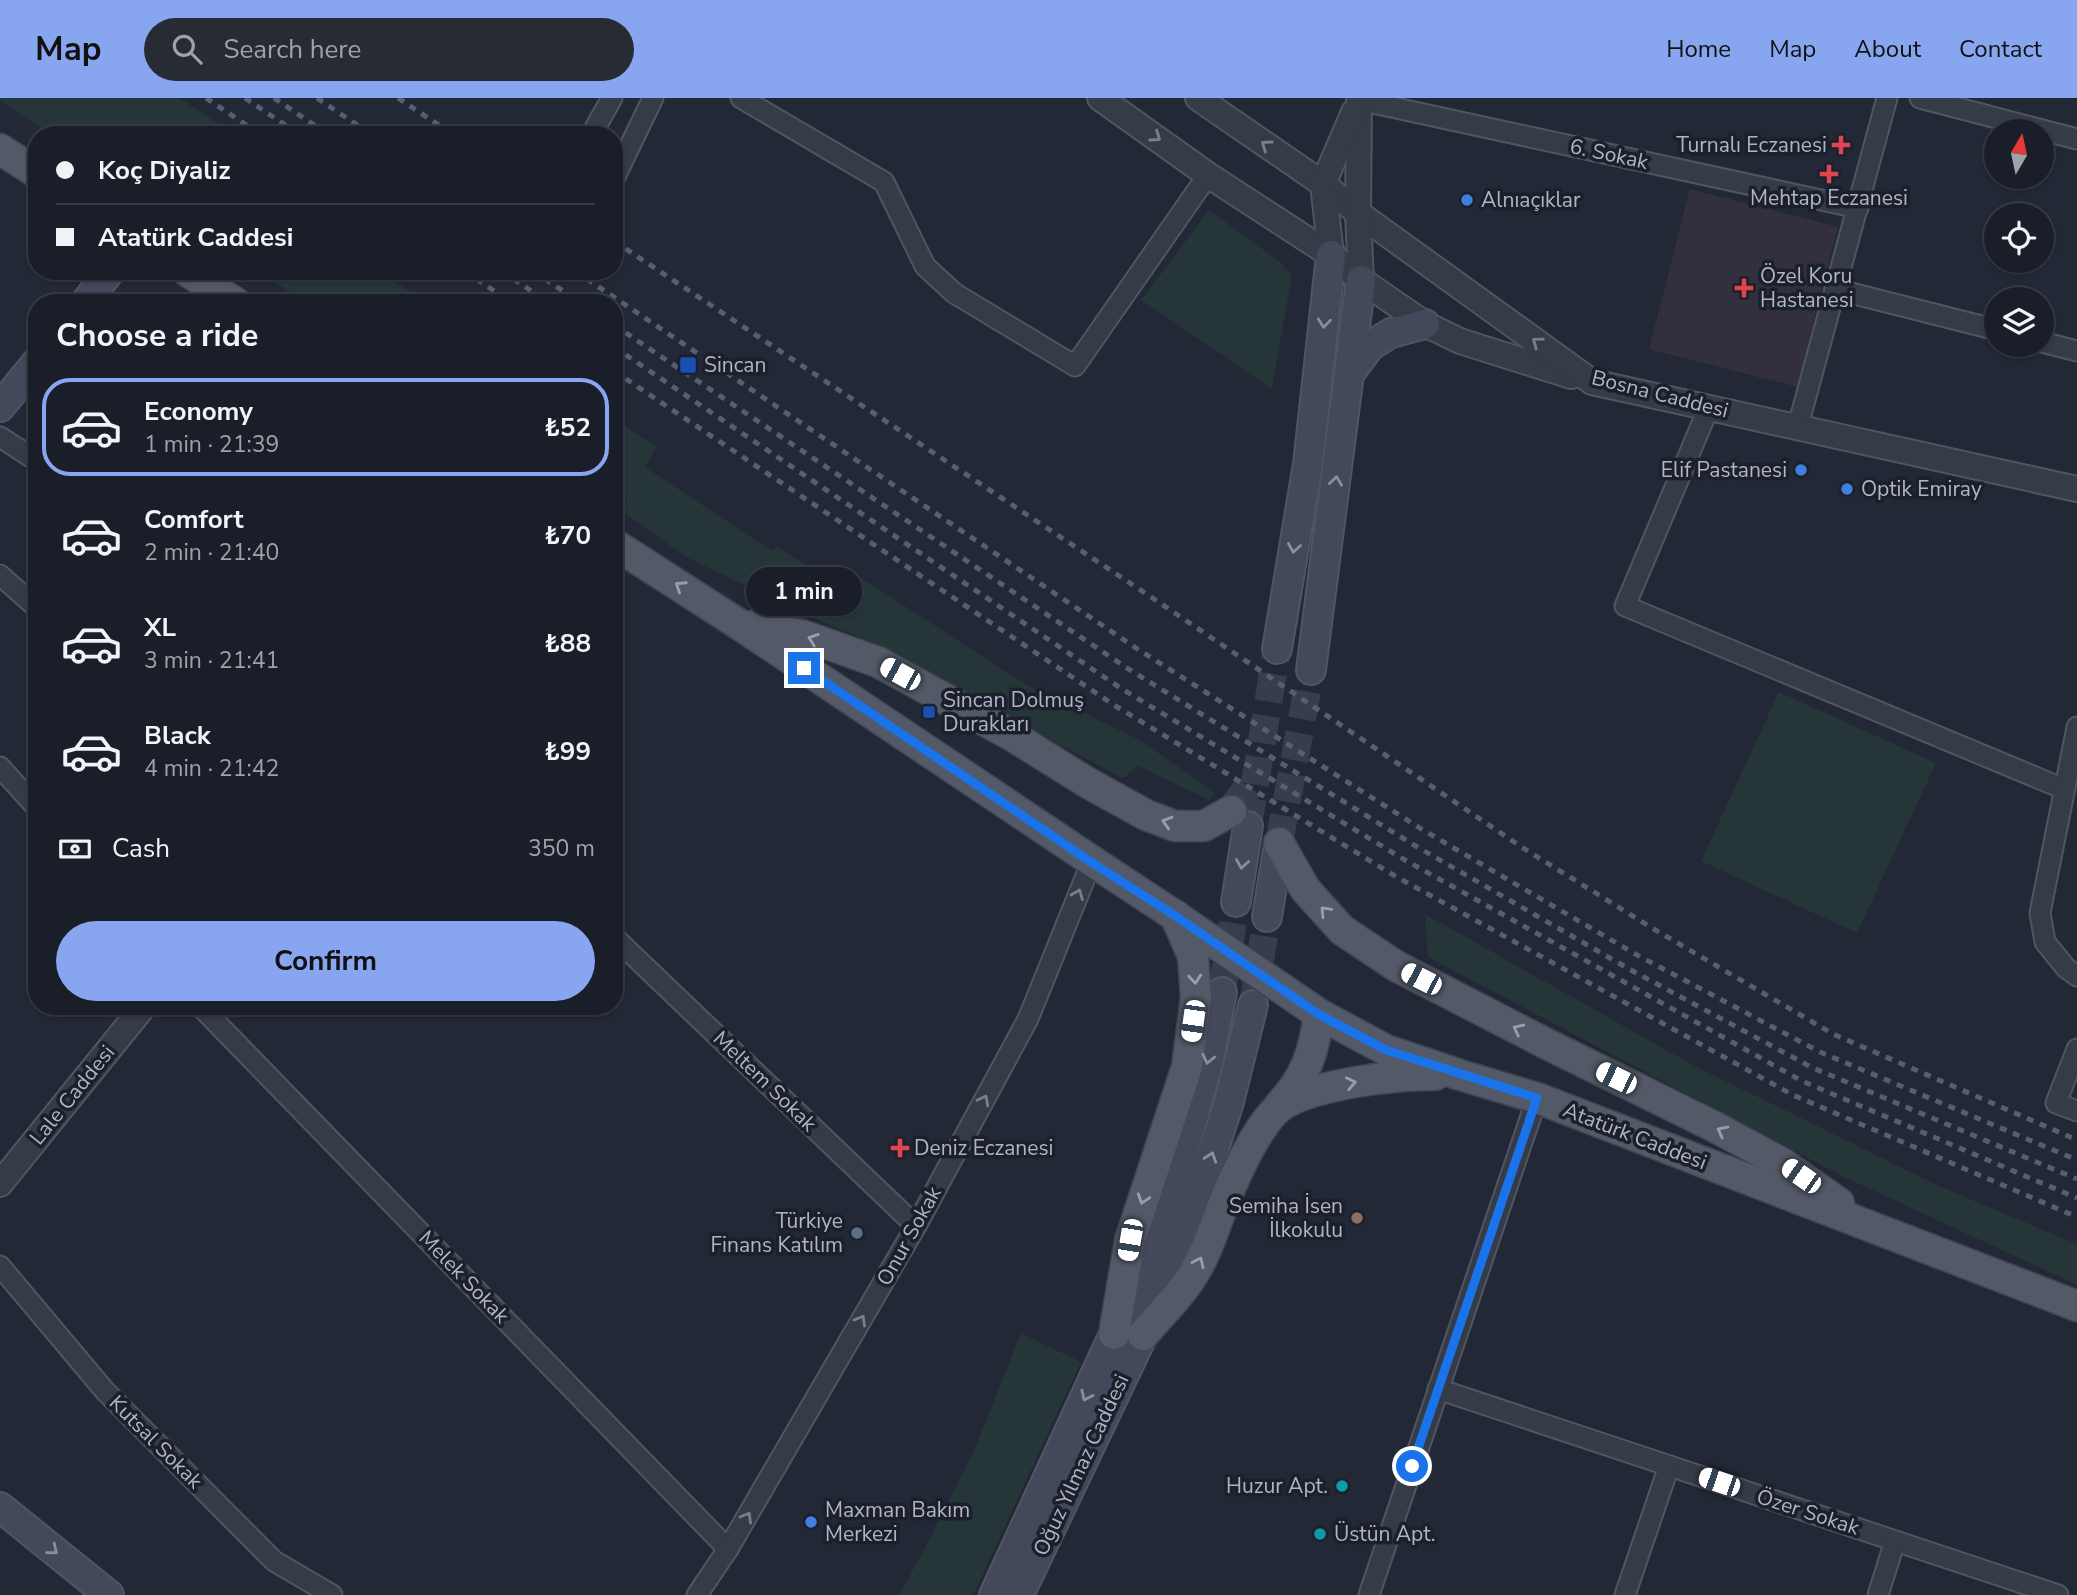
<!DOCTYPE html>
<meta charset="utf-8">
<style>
:root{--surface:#1a1e28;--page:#272b34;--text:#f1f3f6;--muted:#9fa2a8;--line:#383c45;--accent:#88a6f0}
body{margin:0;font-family:"Nunito Sans",sans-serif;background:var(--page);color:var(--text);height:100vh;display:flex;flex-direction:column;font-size:26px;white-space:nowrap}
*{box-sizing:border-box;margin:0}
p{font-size:23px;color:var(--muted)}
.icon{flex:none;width:38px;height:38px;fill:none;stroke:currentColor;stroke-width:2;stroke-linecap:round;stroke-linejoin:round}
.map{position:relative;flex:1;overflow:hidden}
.panel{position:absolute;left:28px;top:196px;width:595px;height:721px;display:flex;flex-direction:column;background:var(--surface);border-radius:28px;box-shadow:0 2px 5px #0004,0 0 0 2px var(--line)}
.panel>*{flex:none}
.top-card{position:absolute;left:28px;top:28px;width:595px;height:154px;border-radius:28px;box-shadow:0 2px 5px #0004,0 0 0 2px var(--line);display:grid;align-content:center;height:154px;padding:0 28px;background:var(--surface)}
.needle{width:46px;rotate:9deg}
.tools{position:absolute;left:1984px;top:21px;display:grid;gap:14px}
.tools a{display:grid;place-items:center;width:70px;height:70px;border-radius:50%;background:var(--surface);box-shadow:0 2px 5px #0004,0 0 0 2px var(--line);font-size:35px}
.end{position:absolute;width:32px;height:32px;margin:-16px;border:9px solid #1a73e8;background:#fff;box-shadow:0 0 0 4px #fff}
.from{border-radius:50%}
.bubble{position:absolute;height:49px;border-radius:24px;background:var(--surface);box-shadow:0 2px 5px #0004,0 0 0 2px var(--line);font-size:23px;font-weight:700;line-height:49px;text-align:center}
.car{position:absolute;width:21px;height:42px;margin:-21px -10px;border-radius:9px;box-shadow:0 0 5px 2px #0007;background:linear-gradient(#fff 24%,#345 0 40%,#fff 0 76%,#345 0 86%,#fff 0)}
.top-card b{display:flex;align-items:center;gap:24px;height:66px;font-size:26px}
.top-card b+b{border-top:2px solid var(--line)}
.top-card i{width:18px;height:18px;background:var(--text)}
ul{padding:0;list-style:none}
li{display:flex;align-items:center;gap:21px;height:98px;margin:0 14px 10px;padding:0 14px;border:4px solid transparent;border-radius:28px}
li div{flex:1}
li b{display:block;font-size:26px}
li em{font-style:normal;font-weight:700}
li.selected{border-color:var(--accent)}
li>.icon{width:63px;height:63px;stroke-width:1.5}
h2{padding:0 28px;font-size:32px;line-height:84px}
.pay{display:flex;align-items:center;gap:18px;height:77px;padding:0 28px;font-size:26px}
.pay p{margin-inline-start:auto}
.cta{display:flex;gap:14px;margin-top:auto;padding:14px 28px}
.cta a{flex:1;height:80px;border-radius:42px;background:var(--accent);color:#111;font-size:28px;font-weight:700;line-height:80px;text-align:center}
header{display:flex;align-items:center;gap:42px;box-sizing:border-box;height:98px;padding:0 35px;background:var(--accent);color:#111}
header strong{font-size:33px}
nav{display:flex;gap:38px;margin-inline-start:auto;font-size:24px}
.search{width:490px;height:63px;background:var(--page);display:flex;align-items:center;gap:18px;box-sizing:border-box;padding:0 24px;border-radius:38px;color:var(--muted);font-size:26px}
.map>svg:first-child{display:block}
.medical{fill:#32303c}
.green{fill:#253538}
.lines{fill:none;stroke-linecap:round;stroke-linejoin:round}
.secondary-tunnel{stroke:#373d4b;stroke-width:28;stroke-dasharray:28 14;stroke-linecap:butt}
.primary-tunnel{stroke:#373d4b;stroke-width:30;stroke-dasharray:30 15;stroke-linecap:butt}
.minor-casing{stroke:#505562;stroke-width:23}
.tertiary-casing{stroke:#505562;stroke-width:28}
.secondary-casing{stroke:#505562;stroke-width:32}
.primary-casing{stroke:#3e4450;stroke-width:33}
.minor{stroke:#353b47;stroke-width:19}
.tertiary{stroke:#353b47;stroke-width:24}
.secondary{stroke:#43495a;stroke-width:28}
.primary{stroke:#535967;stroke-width:30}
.rail{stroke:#575e6e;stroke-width:5;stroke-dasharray:7 7;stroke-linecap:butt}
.oneway{stroke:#797e8b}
.oneway2{stroke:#8a8f9e}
.oneway3{stroke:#999eac}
.route{stroke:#1a73e8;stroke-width:9}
.health-dot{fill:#e0444e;stroke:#1b202c;stroke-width:2.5}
.shop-dot{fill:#3f7fe0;stroke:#1b202c;stroke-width:2.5}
.transit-dot{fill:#1a4fb4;stroke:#1b202c;stroke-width:2.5}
.education-dot{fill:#8d6e63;stroke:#1b202c;stroke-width:2.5}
.service-dot{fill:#5c6f8a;stroke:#1b202c;stroke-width:2.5}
.culture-dot{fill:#0f9aa8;stroke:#1b202c;stroke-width:2.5}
.labels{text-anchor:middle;stroke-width:7;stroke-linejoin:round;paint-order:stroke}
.poi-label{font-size:21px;fill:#b0b5c3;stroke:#1b202c;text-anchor:start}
.street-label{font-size:21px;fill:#b0b5c3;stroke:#1b202c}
</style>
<header>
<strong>Map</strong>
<div class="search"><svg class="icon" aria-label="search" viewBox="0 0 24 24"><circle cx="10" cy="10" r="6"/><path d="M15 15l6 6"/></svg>Search here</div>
<nav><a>Home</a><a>Map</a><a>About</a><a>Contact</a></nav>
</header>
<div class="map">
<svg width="2077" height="1497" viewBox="0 0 2077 1497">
<rect width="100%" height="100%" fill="#222836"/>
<!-- medical -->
<polygon class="medical" points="1690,91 1838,129 1797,289 1649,251"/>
<!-- green -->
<g class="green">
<polygon points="0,0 179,0 236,37 52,37 0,3"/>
<polygon points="1209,112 1279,163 1292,177 1272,291 1141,202"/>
<polygon points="258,173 378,173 428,205 306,205"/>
<polygon points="614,322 657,348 645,369 772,453 778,449 848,494 860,479 1027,587 1138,641 1216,695 1209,702 1138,668 1123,680 966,598 867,543 789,509 688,460 620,412 627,401 614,393"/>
<polygon points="1779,594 1936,665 1857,835 1701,763"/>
<polygon points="1425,816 1693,967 1941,1089 2077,1146 2077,1187 1838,1076 1428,859"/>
<polygon points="1021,1235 1081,1264 978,1487 973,1497 899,1497 926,1448 976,1348"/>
</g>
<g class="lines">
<!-- secondary-tunnel -->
<g class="secondary-tunnel">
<polyline points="1248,728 1277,551"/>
<polyline points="1279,745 1311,572"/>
<polyline points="1222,894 1236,804"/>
<polyline points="1253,907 1267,819"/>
</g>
<!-- primary-tunnel -->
<polyline class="primary-tunnel" points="1231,713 1258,676"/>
<!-- minor casing -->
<g class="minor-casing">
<g id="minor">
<polyline points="741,0 884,84 925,168 954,195 1075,268 1208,77"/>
<polyline points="1920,0 2077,41"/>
<polyline points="1359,2 1858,110"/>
<polyline points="591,37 612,0"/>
<polyline points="614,81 653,0"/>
<polyline points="1835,191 1997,232"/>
<polyline points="2042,244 2077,253"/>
<polyline points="1709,309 1625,508 2064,691"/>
<polyline points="1798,328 1887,0"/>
<polyline points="0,339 37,363"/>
<polyline points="0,477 37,510"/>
<polyline points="2077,629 2040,815 2045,844 2066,870 2077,878"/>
<polyline points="0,669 37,710"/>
<polyline points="614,839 916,1128"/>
<polyline points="200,908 728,1451"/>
<polyline points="2077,951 2056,1005 2077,1013"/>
<polyline points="0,1168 105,1293 274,1463 332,1497"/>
<polyline points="1438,1291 2058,1497"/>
<polyline points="697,1497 728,1451 916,1128 1028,921 1092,763"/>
<polyline points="1369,1497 1537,1000"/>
<polyline points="1625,1497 1669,1368"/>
<polyline points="1878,1497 1895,1443"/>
</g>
</g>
<!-- tertiary casing -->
<g class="tertiary-casing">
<g id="tertiary">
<polyline points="1100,0 1208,77 1331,157 1361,182 1425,226 1460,243 1571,278"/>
<polyline points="1198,0 1323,86 1358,115 1592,284 2077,391"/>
<polyline points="1359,2 1358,115 1361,182"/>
<polyline points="1331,157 1323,86 1354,14"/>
<polyline points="0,1086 144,908"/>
</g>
</g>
<!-- secondary casing -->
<g class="secondary-casing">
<g id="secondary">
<polyline points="85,205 110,173"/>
<polyline points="1350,275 1370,248 1391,235 1425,226"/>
<polyline points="0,309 37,264"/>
<polyline points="1277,551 1308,366 1331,157"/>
<polyline points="1311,572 1361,182"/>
<polyline points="1236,804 1248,728"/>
<polyline points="1267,819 1279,745"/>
<polyline points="0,1409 109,1497"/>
<polyline points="994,1497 1114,1236 1175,1083 1208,966 1222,894"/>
<polyline points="1019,1497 1143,1237 1200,1094 1229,1004 1253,907"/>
</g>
</g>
<!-- primary casing -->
<g class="primary-casing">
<g id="primary">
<polyline points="0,51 37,75"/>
<polyline points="187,173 236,205"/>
<polyline points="614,446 737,525 1092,763 1174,817 1319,916 1386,952 1460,977 1537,1000 2077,1208"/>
<polyline points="751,528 802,537 878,564 1011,637 1088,685 1146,717 1175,728 1204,728 1231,713"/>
<polyline points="1279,745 1305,791 1342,832 1396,868 1543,944 1715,1029 1782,1065 1839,1105"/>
<path d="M1279 1008C1306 979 1314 954 1319 916"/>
<polyline points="1114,1236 1130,1142 1187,969 1196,900 1193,858 1175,817"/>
<path d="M1143 1237C1158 1219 1183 1195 1194 1175 1211 1148 1218 1115 1232 1086 1242 1063 1258 1031 1275 1013 1300 987 1399 976 1435 977"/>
</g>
</g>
<!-- minor -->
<use href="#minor" class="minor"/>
<!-- tertiary -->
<use href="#tertiary" class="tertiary"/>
<!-- secondary -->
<use href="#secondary" class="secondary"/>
<!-- primary -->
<use href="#primary" class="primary"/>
<!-- rail -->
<g class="rail">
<polyline points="206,0 261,37"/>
<polyline points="245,0 300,37"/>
<polyline points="274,0 329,37"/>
<polyline points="317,0 372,37"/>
<polyline points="398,0 454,37"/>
<polyline points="614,143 1160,505 1523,750 1652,830 1833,936 2077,1042"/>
<polyline points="465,173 512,205"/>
<polyline points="502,173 549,205"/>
<polyline points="533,173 581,205"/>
<polyline points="575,173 1139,552 1423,732 1637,857 1820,954 2077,1062"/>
<polyline points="614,227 1130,572 1414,747 1629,871 1811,969 2077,1081"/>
<polyline points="614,249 1122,591 1405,762 1802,983 2077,1100"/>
<polyline points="614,273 1114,607 1395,778 1793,997 2077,1119"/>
</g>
</g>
<!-- one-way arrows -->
<defs><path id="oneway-chevron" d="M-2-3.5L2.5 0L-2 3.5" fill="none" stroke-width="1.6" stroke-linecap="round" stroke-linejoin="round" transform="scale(1.75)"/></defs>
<g class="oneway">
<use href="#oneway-chevron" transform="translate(1156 39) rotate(35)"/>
<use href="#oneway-chevron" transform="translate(1266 47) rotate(-145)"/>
<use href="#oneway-chevron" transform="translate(1537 244) rotate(-144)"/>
<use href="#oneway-chevron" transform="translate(1078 796) rotate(-68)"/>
<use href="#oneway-chevron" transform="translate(984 1002) rotate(-62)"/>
<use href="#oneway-chevron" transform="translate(861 1222) rotate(-60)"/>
<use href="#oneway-chevron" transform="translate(747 1419) rotate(-60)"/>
</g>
<g class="oneway2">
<use href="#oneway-chevron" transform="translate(1324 225) rotate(96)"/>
<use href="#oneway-chevron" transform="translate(1336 383) rotate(-82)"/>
<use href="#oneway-chevron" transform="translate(1294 450) rotate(99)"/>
<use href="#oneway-chevron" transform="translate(1242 766) rotate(99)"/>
<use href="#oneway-chevron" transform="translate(1208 961) rotate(103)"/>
<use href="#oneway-chevron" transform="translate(1211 1059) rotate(-72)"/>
<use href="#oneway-chevron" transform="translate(1086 1298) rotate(115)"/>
<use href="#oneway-chevron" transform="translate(53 1452) rotate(39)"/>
</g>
<g class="oneway3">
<use href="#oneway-chevron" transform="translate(680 488) rotate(-147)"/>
<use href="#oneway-chevron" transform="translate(813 541) rotate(-161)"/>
<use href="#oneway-chevron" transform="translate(1167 724) rotate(-163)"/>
<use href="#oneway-chevron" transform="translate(1325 813) rotate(-133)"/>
<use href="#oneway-chevron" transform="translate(1195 881) rotate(85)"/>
<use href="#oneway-chevron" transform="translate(1518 931) rotate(-153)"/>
<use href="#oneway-chevron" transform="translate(1351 985) rotate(-12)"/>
<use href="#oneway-chevron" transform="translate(1722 1033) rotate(-152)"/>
<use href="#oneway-chevron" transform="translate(1143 1101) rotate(108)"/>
<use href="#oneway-chevron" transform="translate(1199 1164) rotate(-65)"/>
</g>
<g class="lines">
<!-- route -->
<polyline class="route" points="804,570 1091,764 1174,817 1318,916 1386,952 1537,1000 1412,1368"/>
</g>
<!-- markers -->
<g class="health-dot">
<path d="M1837.5 36.5h7v7h7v7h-7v7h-7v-7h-7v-7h7z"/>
<path d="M1825.5 65.5h7v7h7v7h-7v7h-7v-7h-7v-7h7z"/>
<path d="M1740.5 179.5h7v7h7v7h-7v7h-7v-7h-7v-7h7z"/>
<path d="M896.5 1039.5h7v7h7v7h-7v7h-7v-7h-7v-7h7z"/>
</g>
<g class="shop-dot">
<circle cx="1467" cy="102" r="7"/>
<circle cx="1801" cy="372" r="7"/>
<circle cx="1847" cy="391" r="7"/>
<circle cx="811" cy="1424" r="7"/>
</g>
<g class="transit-dot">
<rect x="679" y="258" width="18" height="18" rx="3.5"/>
<rect x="922" y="607" width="14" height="14" rx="3.5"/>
</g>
<circle class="education-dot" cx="1357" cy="1120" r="7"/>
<circle class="service-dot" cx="857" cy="1135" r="7"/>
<g class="culture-dot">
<circle cx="1342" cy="1388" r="7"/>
<circle cx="1320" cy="1436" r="7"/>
</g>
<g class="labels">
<!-- poi labels -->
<g class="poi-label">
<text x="1827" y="54" text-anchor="end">Turnalı Eczanesi</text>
<text x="1829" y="107" text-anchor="middle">Mehtap Eczanesi</text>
<text x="1481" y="109">Alnıaçıklar</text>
<text x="1760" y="185">Özel Koru<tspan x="1760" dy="24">Hastanesi</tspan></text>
<text x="704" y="274">Sincan</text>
<text x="1787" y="379" text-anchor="end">Elif Pastanesi</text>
<text x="1861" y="398">Optik Emiray</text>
<text x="943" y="609">Sincan Dolmuş<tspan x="943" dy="24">Durakları</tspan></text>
<text x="914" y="1057">Deniz Eczanesi</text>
<text x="1343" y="1115" text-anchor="end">Semiha İsen<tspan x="1343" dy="24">İlkokulu</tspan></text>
<text x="843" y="1130" text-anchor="end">Türkiye<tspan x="843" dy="24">Finans Katılım</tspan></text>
<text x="1328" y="1395" text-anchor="end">Huzur Apt.</text>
<text x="825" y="1419">Maxman Bakım<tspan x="825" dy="24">Merkezi</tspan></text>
<text x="1334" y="1443">Üstün Apt.</text>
</g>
<!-- street labels -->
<g class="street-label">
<text transform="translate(1609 56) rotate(12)" y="7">6. Sokak</text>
<text transform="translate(1660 296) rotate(14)" y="7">Bosna Caddesi</text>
<text transform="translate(765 983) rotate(44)" y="7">Meltem Sokak</text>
<text transform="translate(72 997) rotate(-51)" y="7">Lale Caddesi</text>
<text transform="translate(1635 1038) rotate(21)" y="7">Atatürk Caddesi</text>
<text transform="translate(909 1138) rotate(-61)" y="7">Onur Sokak</text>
<text transform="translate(464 1179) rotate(46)" y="7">Melek Sokak</text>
<text transform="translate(156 1344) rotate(45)" y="7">Kutsal Sokak</text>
<text transform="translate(1081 1367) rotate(-65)" y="7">Oğuz Yılmaz Caddesi</text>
<text transform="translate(1808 1414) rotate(18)" y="7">Özer Sokak</text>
</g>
</g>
</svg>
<div class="tools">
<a><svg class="needle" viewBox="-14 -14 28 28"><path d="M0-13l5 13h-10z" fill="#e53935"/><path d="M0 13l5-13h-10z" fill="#9fa2a8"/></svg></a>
<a><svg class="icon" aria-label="locate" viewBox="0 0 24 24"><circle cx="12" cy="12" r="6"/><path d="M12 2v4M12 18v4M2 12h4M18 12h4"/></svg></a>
<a><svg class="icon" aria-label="layers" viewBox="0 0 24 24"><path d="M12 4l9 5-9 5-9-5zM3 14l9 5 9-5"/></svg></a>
</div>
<i class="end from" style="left:1412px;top:1368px"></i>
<i class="end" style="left:804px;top:570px"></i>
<div class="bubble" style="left:746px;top:469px;width:116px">1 min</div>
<i class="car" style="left:900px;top:576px;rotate:299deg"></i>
<i class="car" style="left:1421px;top:881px;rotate:297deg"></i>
<i class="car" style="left:1193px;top:923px;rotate:188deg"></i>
<i class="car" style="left:1616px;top:980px;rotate:296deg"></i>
<i class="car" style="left:1801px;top:1078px;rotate:305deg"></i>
<i class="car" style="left:1130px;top:1142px;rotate:190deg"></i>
<i class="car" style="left:1719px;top:1384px;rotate:289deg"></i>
<div class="top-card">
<b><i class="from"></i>Koç Diyaliz</b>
<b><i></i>Atatürk Caddesi</b>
</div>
<section class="panel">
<h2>Choose a ride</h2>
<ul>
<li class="selected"><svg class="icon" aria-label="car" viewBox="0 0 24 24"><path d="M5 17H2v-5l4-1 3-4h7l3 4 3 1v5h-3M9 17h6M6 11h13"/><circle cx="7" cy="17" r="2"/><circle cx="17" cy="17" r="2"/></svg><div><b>Economy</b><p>1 min · 21:39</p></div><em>₺52</em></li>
<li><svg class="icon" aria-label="car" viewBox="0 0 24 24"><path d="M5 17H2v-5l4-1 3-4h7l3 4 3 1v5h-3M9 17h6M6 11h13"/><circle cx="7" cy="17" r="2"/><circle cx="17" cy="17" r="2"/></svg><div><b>Comfort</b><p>2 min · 21:40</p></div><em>₺70</em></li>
<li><svg class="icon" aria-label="car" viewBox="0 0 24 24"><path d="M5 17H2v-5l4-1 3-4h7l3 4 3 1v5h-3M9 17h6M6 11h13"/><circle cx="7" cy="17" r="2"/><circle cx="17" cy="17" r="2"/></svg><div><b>XL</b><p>3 min · 21:41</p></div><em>₺88</em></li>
<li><svg class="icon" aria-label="car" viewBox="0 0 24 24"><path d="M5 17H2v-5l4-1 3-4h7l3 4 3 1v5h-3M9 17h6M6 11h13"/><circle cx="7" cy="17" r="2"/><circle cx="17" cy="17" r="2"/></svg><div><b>Black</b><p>4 min · 21:42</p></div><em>₺99</em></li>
</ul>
<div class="pay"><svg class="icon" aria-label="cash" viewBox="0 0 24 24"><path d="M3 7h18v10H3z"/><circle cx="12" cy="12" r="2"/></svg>Cash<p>350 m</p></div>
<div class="cta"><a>Confirm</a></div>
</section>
</div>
